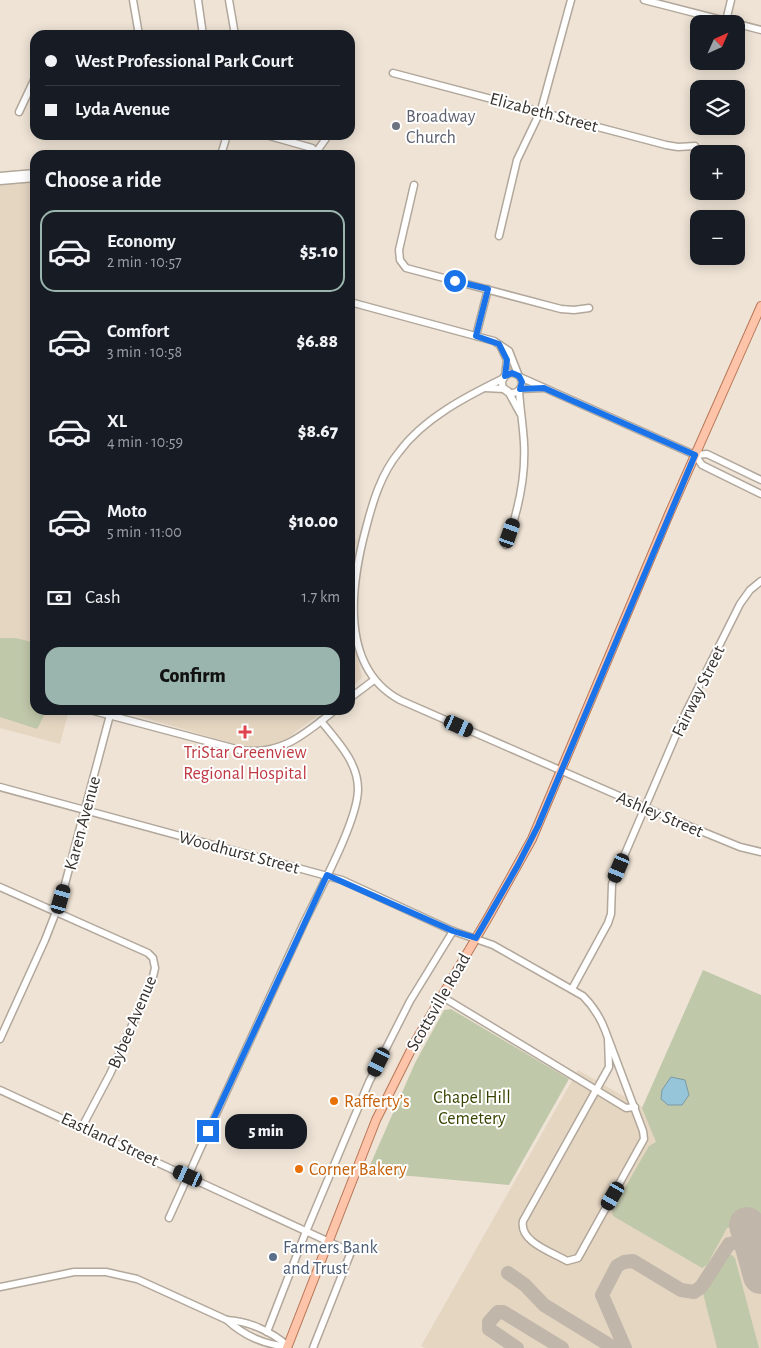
<!DOCTYPE html>
<meta charset="utf-8">
<style>
:root{--surface:#171b24;--page:#242831;--text:#f1f3f6;--muted:#9ea1a6;--line:#363941;--accent:#9ab5ad}
body{margin:0;font-family:"Alegreya Sans",sans-serif;background:var(--page);color:var(--text);height:100vh;display:flex;flex-direction:column;font-size:19px;white-space:nowrap}
*{box-sizing:border-box;margin:0}
p{font-size:16px;color:var(--muted)}
.icon{flex:none;width:28px;height:28px;fill:none;stroke:currentColor;stroke-width:2;stroke-linecap:round;stroke-linejoin:round}
.map{position:relative;flex:1;overflow:hidden}
.panel{position:absolute;left:30px;top:150px;width:325px;height:565px;display:flex;flex-direction:column;background:var(--surface);border-radius:15px;box-shadow:0 2px 12px #0003}
.panel>*{flex:none}
.banner{position:absolute;left:30px;top:30px;width:325px;height:110px;border-radius:15px;box-shadow:0 2px 12px #0003;display:grid;align-content:center;height:110px;padding:0 15px;background:var(--surface)}
.needle{width:32px;rotate:45deg}
.buttons{position:absolute;left:690px;top:15px;display:grid;gap:10px}
.buttons a{display:grid;place-items:center;width:55px;height:55px;border-radius:10px;background:var(--surface);box-shadow:0 2px 12px #0003;font-size:25px}
.end{position:absolute;width:22px;height:22px;margin:-11px;border:6px solid #1a73e8;background:#fff;box-shadow:0 0 0 2px #fff}
.from{border-radius:50%}
.bubble{position:absolute;height:35px;border-radius:15px;background:var(--surface);box-shadow:0 2px 12px #0003;font-size:16px;font-weight:800;line-height:35px;text-align:center}
.car{position:absolute;width:15px;height:30px;margin:-15px -8px;border-radius:6px;box-shadow:0 0 4px 1px #0007;background:linear-gradient(#222 24%,#8ab4d8 0 40%,#222 0 76%,#8ab4d8 0 86%,#222 0)}
.banner b{display:flex;align-items:center;gap:18px;height:48px;font-size:19px}
.banner b+b{border-top:1px solid var(--line)}
.banner i{width:12px;height:12px;background:var(--text)}
ul{padding:0;list-style:none}
li{display:flex;align-items:center;gap:15px;height:82px;margin:0 10px 8px;padding:0 5px;border:2px solid transparent;border-radius:15px}
li div{flex:1}
li b{display:block;font-size:19px}
li em{font-style:normal;font-weight:800}
li.on{border-color:var(--accent)}
li>.icon{width:45px;height:45px;stroke-width:1.5}
h2{padding:0 15px;font-size:22px;line-height:60px}
.pay{display:flex;align-items:center;gap:12px;height:55px;padding:0 15px;font-size:19px}
.pay p{margin-inline-start:auto}
.primary-button{display:flex;gap:10px;margin-top:auto;padding:10px 15px}
.primary-button a{flex:1;height:58px;border-radius:15px;background:var(--accent);color:#111;font-size:20px;font-weight:800;line-height:58px;text-align:center}
.map>svg:first-child{display:block}
.built{fill:#e5d6c2}
.green{fill:#c0c8aa}
.water{fill:#96c5d9;stroke:#7999a5}
.lines{fill:none;stroke-linecap:round;stroke-linejoin:round}
.taxiway{stroke:#c0b6aa;stroke-width:14}
.runway{stroke:#c0b6aa;stroke-width:36}
.minor-casing{stroke:#b2a79b;stroke-width:9}
.major-casing{stroke:#b87758;stroke-width:10}
.minor{stroke:#fff;stroke-width:6}
.major{stroke:#fec4a9;stroke-width:8}
.route{stroke:#1a73e8;stroke-width:6}
.worship-dot{fill:#6b7280;stroke:#fff;stroke-width:2}
.health-dot{fill:#e0444e;stroke:#fff;stroke-width:2}
.food-dot{fill:#e8710a;stroke:#fff;stroke-width:2}
.service-dot{fill:#5c6f8a;stroke:#fff;stroke-width:2}
.labels{text-anchor:middle;stroke-width:4;stroke-linejoin:round;paint-order:stroke}
.street-label{font-size:18px;fill:#36312c;stroke:#fff}
.worship-label{font-size:18px;fill:#5b616d;stroke:#fff;text-anchor:start}
.health-label{font-size:18px;fill:#be3a42;stroke:#fff}
.park-label{font-size:18px;fill:#384300;stroke:#fff}
.food-label{font-size:18px;fill:#c56008;stroke:#fff;text-anchor:start}
.service-label{font-size:18px;fill:#4e5e75;stroke:#fff;text-anchor:start}
</style>
<div class="map">
<svg width="761" height="1348" viewBox="0 0 761 1348">
<rect width="100%" height="100%" fill="#eee3d5"/>
<!-- built -->
<g class="built">
<polygon points="35,180 35,710 69,710 60,744 0,728 0,183"/>
<polygon points="350,537 357,540 350,567"/>
<polygon points="350,627 362,677 350,690"/>
<polygon points="129,710 325,710 285,740 273,745 254,747 234,744 128,713"/>
<polygon points="578,1070 761,1175 761,1348 425,1348 421,1346"/>
</g>
<!-- green -->
<g class="green">
<polygon points="0,638 16,638 35,643 35,710 47,710 37,729 0,717"/>
<polygon points="703,970 761,995 761,1220 727,1228 707,1265 702,1268 613,1216 612,1210 649,1146 656,1142 642,1108"/>
<polygon points="451,1009 569,1079 509,1185 367,1172 415,1063 444,1010"/>
<polygon points="727,1255 732,1255 735,1258 759,1348 717,1348 703,1293"/>
</g>
<!-- water -->
<polygon class="water" points="671,1077 685,1080 689,1095 682,1105 668,1105 661,1099 662,1090"/>
<g class="lines">
<!-- taxiway -->
<g class="taxiway">
<polyline points="508,1273 525,1285 544,1305 614,1348"/>
<polyline points="517,1348 489,1329 489,1322 498,1312 503,1312 562,1348"/>
<path d="M625 1348 602 1295 617 1266 624 1262 633 1261 681 1290 694 1292 701 1287 729 1244C743 1240 750 1245 756 1258"/>
</g>
<!-- runway -->
<polyline class="runway" points="747,1225 761,1276"/>
<!-- minor casing -->
<g class="minor-casing">
<g id="minor">
<polyline points="133,0 139,35"/>
<polyline points="198,0 203,35"/>
<polyline points="229,0 235,35"/>
<polyline points="644,0 761,30"/>
<polyline points="726,21 731,0"/>
<polyline points="393,73 666,145 678,147 695,146"/>
<polyline points="19,112 35,78"/>
<polyline points="266,135 312,148 320,155"/>
<polyline points="317,151 327,137"/>
<polyline points="221,155 227,135"/>
<polyline points="0,176 35,173"/>
<polyline points="0,181 35,178"/>
<polyline points="414,185 399,250 400,260 406,268 561,309 574,310 589,308"/>
<polyline points="499,236 517,160 541,110 571,0"/>
<polyline points="350,302 494,341 509,351 518,374"/>
<polyline points="476,336 488,289"/>
<polyline points="500,345 507,360 505,376"/>
<circle cx="512" cy="383" r="10"/>
<polyline points="520,377 695,455 707,454 761,480"/>
<path d="M504 378C467 396 424 418 399 452 381 474 373 501 366 528 351 584 339 667 400 700L674 820 740 847 761 852"/>
<polyline points="485,388 505,389"/>
<polyline points="520,389 543,388"/>
<polyline points="508,391 520,413"/>
<polyline points="695,455 702,465 761,494"/>
<path d="M506 545C518 512 526 479 524 443 523 425 520 408 519 390"/>
<polyline points="350,698 374,680"/>
<path d="M90 710 240 750C281 756 305 734 335 710"/>
<path d="M0 787 342 880 453 931 493 945 583 996C593 1006 600 1017 605 1030L643 1131 644 1139 578 1258 567 1261C552 1252 519 1242 523 1221L609 1067 608 1038"/>
<polyline points="0,887 148,953 153,958 155,968 152,981 110,1074 82,1127"/>
<polyline points="572,989 608,923 611,914 612,884 685,714 740,604 750,590 761,581"/>
<polyline points="441,996 626,1108 635,1107"/>
<polyline points="0,1039 45,940 61,899 110,715"/>
<polyline points="0,1090 351,1252 313,1348"/>
<path d="M169 1218C213 1120 258 1022 303 925 318 893 358 821 358 789 358 762 337 741 321 721"/>
<path d="M0 1287 74 1272H106L137 1279 227 1320C243 1335 266 1346 288 1346"/>
<path d="M227 1320C249 1321 272 1332 288 1346"/>
<polyline points="267,1332 305,1234 369,1082 410,1001 453,931"/>
</g>
</g>
<!-- major casing -->
<g class="major-casing">
<polyline id="major" points="287,1348 376,1120 415,1042 489,916 532,839 669,514 761,306"/>
</g>
<!-- minor -->
<use href="#minor" class="minor"/>
<!-- major -->
<use href="#major" class="major"/>
</g>
<g class="lines">
<!-- route -->
<polyline class="route" points="208,1131 327,875 453,931 476,938 518,865 538,826 695,455 544,388 520,389 522,382 519,376 512,373 505,376 507,360 499,344 476,336 488,289 455,281"/>
</g>
<!-- markers -->
<circle class="worship-dot" cx="396" cy="126" r="5"/>
<path class="health-dot" d="M242.5 724.5h5v5h5v5h-5v5h-5v-5h-5v-5h5z"/>
<g class="food-dot">
<circle cx="334" cy="1101" r="5"/>
<circle cx="299" cy="1169" r="5"/>
</g>
<circle class="service-dot" cx="273" cy="1257" r="5"/>
<g class="labels">
<!-- street labels -->
<g class="street-label">
<text transform="translate(544 112) rotate(15)" y="6">Elizabeth Street</text>
<text transform="translate(698 691) rotate(-64)" y="6">Fairway Street</text>
<text transform="translate(660 814) rotate(23)" y="6">Ashley Street</text>
<text transform="translate(82 823) rotate(-75)" y="6">Karen Avenue</text>
<text transform="translate(239 852) rotate(15)" y="6">Woodhurst Street</text>
<text transform="translate(438 1002) rotate(-60)" y="6">Scottsville Road</text>
<text transform="translate(132 1022) rotate(-67)" y="6">Bybee Avenue</text>
<text transform="translate(110 1139) rotate(25)" y="6">Eastland Street</text>
</g>
<!-- worship labels -->
<g class="worship-label">
<text x="406" y="122">Broadway<tspan x="406" dy="21">Church</tspan></text>
</g>
<!-- health labels -->
<g class="health-label">
<text x="245" y="758">TriStar Greenview<tspan x="245" dy="21">Regional Hospital</tspan></text>
</g>
<!-- park labels -->
<g class="park-label">
<text x="472" y="1103">Chapel Hill<tspan x="472" dy="21">Cemetery</tspan></text>
</g>
<!-- food labels -->
<g class="food-label">
<text x="344" y="1107">Rafferty’s</text>
<text x="309" y="1175">Corner Bakery</text>
</g>
<!-- service labels -->
<g class="service-label">
<text x="283" y="1253">Farmers Bank<tspan x="283" dy="21">and Trust</tspan></text>
</g>
</g>
</svg>
<div class="buttons">
<a><svg class="needle" viewBox="-14 -14 28 28"><path d="M0-13l5 13h-10z" fill="#e53935"/><path d="M0 13l5-13h-10z" fill="#9ea1a6"/></svg></a>
<a><svg class="icon" aria-label="layers" viewBox="0 0 24 24"><path d="M12 4l9 5-9 5-9-5zM3 14l9 5 9-5"/></svg></a>
<a>+</a>
<a>−</a>
</div>
<i class="end from" style="left:455px;top:281px"></i>
<i class="end" style="left:208px;top:1131px"></i>
<div class="bubble" style="left:225px;top:1114px;width:82px">5 min</div>
<i class="car" style="left:510px;top:533px;rotate:19deg"></i>
<i class="car" style="left:459px;top:726px;rotate:114deg"></i>
<i class="car" style="left:619px;top:868px;rotate:203deg"></i>
<i class="car" style="left:61px;top:899px;rotate:16deg"></i>
<i class="car" style="left:379px;top:1062px;rotate:206deg"></i>
<i class="car" style="left:188px;top:1176px;rotate:294deg"></i>
<i class="car" style="left:613px;top:1196px;rotate:210deg"></i>
<div class="banner">
<b><i class="from"></i>West Professional Park Court</b>
<b><i></i>Lyda Avenue</b>
</div>
<section class="panel">
<h2>Choose a ride</h2>
<ul>
<li class="on"><svg class="icon" aria-label="car" viewBox="0 0 24 24"><path d="M5 17H2v-5l4-1 3-4h7l3 4 3 1v5h-3M9 17h6M6 11h13"/><circle cx="7" cy="17" r="2"/><circle cx="17" cy="17" r="2"/></svg><div><b>Economy</b><p>2 min · 10:57</p></div><em>$5.10</em></li>
<li><svg class="icon" aria-label="car" viewBox="0 0 24 24"><path d="M5 17H2v-5l4-1 3-4h7l3 4 3 1v5h-3M9 17h6M6 11h13"/><circle cx="7" cy="17" r="2"/><circle cx="17" cy="17" r="2"/></svg><div><b>Comfort</b><p>3 min · 10:58</p></div><em>$6.88</em></li>
<li><svg class="icon" aria-label="car" viewBox="0 0 24 24"><path d="M5 17H2v-5l4-1 3-4h7l3 4 3 1v5h-3M9 17h6M6 11h13"/><circle cx="7" cy="17" r="2"/><circle cx="17" cy="17" r="2"/></svg><div><b>XL</b><p>4 min · 10:59</p></div><em>$8.67</em></li>
<li><svg class="icon" aria-label="car" viewBox="0 0 24 24"><path d="M5 17H2v-5l4-1 3-4h7l3 4 3 1v5h-3M9 17h6M6 11h13"/><circle cx="7" cy="17" r="2"/><circle cx="17" cy="17" r="2"/></svg><div><b>Moto</b><p>5 min · 11:00</p></div><em>$10.00</em></li>
</ul>
<div class="pay"><svg class="icon" aria-label="cash" viewBox="0 0 24 24"><path d="M3 7h18v10H3z"/><circle cx="12" cy="12" r="2"/></svg>Cash<p>1.7 km</p></div>
<div class="primary-button"><a>Confirm</a></div>
</section>
</div>
